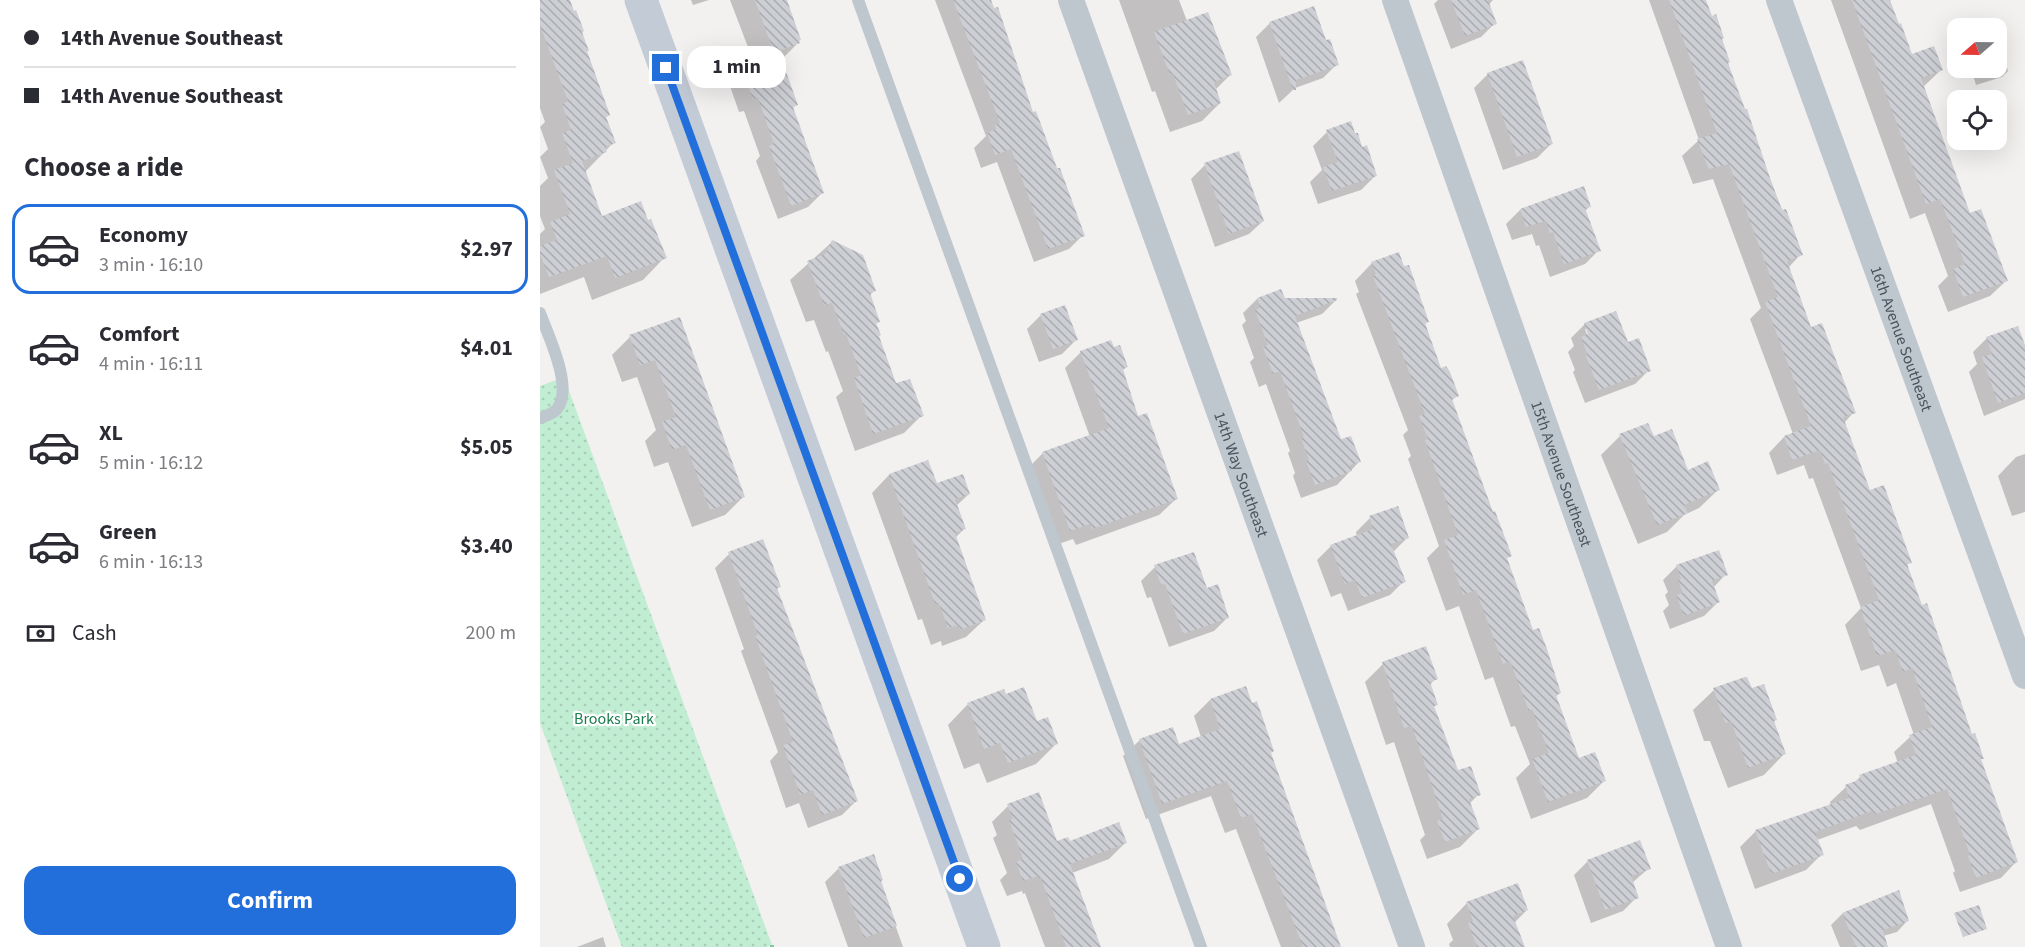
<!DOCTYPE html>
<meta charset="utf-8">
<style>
:root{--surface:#fff;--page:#f2f2f3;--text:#2b2b33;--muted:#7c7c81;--line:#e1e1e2;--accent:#226fdb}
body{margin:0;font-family:"Source Sans 3",sans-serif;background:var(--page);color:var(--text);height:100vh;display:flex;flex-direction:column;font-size:22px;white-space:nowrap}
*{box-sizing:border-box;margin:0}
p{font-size:20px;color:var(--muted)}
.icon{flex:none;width:33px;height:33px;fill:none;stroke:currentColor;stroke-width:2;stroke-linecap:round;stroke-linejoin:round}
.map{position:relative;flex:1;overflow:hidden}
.sheet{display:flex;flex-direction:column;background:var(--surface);width:540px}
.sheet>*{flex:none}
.banner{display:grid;align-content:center;height:132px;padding:0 24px;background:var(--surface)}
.needle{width:39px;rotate:250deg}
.tools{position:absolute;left:1407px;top:18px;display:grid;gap:12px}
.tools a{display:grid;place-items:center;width:60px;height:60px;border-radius:12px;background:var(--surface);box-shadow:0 6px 24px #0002;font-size:30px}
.end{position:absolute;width:27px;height:27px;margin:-14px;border:8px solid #226fdb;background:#fff;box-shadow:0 0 0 3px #fff}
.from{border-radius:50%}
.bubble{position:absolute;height:42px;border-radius:18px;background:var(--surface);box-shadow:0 6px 24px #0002;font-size:20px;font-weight:700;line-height:42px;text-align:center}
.banner b{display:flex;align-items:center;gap:21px;height:57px;font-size:22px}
.banner b+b{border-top:2px solid var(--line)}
.banner i{width:15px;height:15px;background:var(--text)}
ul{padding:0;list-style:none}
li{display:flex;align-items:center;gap:18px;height:90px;margin:0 12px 9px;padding:0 12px;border:3px solid transparent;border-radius:18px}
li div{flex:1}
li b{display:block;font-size:22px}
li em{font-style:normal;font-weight:700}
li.on{border-color:var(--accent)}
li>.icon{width:54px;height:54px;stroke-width:1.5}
h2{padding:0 24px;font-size:27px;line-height:72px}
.pay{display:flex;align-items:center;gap:15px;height:66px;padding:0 24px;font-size:22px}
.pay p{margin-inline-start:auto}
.action{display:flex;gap:12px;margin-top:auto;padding:12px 24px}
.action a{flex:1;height:69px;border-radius:18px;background:var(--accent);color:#fff;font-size:24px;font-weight:700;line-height:69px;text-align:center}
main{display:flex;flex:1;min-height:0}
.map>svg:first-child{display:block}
.park{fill:url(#park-dots)}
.shadow{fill:#0003;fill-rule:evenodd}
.building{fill:url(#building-back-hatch)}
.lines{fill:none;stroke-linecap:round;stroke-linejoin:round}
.path{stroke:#7bcaa5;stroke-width:4;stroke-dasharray:4.5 3;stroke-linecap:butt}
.lane{stroke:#bfc7ce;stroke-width:12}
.street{stroke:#bfc7ce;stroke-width:26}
.secondary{stroke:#c2cbd6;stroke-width:33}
.route{stroke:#226fdb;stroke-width:8}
.labels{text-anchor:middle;stroke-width:4.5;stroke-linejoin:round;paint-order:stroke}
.street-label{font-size:16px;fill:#49535d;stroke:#fff}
.park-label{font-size:16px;fill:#1c7c4e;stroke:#fff}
</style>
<main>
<section class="sheet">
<div class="banner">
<b><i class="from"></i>14th Avenue Southeast</b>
<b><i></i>14th Avenue Southeast</b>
</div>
<h2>Choose a ride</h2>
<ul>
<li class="on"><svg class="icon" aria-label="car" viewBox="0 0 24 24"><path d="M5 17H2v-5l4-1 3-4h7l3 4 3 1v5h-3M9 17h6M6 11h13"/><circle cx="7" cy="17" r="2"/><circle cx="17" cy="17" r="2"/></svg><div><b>Economy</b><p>3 min · 16:10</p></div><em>$2.97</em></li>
<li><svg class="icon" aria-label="car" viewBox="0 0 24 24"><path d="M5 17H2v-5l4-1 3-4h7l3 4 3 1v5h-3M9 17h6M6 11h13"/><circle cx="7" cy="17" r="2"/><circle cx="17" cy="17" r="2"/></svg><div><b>Comfort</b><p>4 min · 16:11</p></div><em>$4.01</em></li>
<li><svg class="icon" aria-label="car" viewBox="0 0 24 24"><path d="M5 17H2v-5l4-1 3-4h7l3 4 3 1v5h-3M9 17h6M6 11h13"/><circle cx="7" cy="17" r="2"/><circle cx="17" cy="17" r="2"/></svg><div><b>XL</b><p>5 min · 16:12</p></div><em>$5.05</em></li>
<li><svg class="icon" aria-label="car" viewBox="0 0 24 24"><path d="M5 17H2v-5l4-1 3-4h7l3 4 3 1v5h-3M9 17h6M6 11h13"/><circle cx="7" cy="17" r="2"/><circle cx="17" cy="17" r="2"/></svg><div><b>Green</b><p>6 min · 16:13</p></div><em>$3.40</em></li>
</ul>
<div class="pay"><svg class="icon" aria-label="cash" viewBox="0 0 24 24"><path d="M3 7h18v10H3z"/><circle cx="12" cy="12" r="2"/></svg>Cash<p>200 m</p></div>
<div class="action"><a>Confirm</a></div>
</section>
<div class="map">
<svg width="1485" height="947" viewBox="0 0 1485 947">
<defs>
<pattern id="park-dots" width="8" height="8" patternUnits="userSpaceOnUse" patternTransform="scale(1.5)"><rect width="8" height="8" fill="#c1edd3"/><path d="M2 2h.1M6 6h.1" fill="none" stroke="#a7cdb8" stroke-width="1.8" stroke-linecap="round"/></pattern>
<pattern id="building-back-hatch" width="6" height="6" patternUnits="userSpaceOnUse" patternTransform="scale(1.5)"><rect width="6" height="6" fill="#cdcfd4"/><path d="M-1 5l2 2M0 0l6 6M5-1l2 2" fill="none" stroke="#a8abaf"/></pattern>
</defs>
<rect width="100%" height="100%" fill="#f3f0f0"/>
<!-- park -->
<polygon class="park" points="24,377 232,945 226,947 82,947 0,723 0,386"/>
<!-- shadow -->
<g class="shadow">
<polygon points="0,0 28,0 69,115 65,118 74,142 45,172 61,218 108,222 125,257 103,280 52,300 44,277 0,294 0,234 5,229 0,216 0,186 8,178 0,157 8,149 0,127 5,122 0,108"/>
<polygon points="151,0 169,0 153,5"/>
<polygon points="190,0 245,0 258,43 240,61 256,105 252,109 282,193 268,207 238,219 216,161 220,156 204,111 199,112 190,86 204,73 216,68"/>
<polygon points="395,0 449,0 492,114 543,235 529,249 494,262 457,162 441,168 434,148 446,136"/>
<polygon points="579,0 639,0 647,21 690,75 675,90 680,103 662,121 630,132 615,91 612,92"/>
<polygon points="898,0 953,0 948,5 955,23 941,37 911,49 894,4"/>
<polygon points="1109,0 1165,0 1229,179 1261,254 1248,268 1270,329 1314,412 1304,423 1329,492 1370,562 1366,566 1476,862 1461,878 1420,892 1413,873 1415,871 1391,804 1320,830 1316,826 1277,840 1282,854 1266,870 1215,889 1200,847 1216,831 1291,806 1290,802 1306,787 1313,784 1320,777 1358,763 1354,752 1370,737 1374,735 1356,683 1347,687 1339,665 1321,671 1305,625 1321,608 1273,478 1269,479 1264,465 1237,475 1229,453 1244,437 1253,434 1210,319 1221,308 1173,179 1153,184 1142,156 1159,140"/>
<polygon points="1291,0 1348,0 1372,56 1401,70 1383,87 1429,215 1466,281 1450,296 1408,312 1398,286 1408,276 1385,213 1370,219"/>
<polygon points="730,23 785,42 797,64 783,78 755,88 739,103 716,37"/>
<polygon points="1462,50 1468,71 1462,77 1436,85 1431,68 1456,68 1456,51"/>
<polygon points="948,74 1011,144 997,158 963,170 934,88"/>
<polygon points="787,132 821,149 835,176 821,190 778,204 770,182 782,170 773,146"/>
<polygon points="665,165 723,221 709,234 675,247 651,179"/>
<polygon points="1050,206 1045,211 1059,250 1045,264 1010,277 999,245 996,246 992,234 972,240 966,224 980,210"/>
<polygon points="292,242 334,291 329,296 338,322 335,325 338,336 355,385 382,415 364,433 315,451 296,397 303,391 288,351 286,352 274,320 266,322 250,280"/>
<polygon points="832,263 887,322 884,325 900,370 917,396 911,401 952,513 970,555 966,559 992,632 1020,693 1015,697 1038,760 1064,781 1047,798 991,819 976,778 990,764 975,726 971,727 953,677 945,680 919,606 906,611 887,558 899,546 868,459 871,456 863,435 868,430 816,294 819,292 815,281"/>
<polygon points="717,299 796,300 782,314 756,323 800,441 819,462 797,485 761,498 753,476 755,473 748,453 750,451 726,384 719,387 710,362 714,358 702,325 706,321 703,313"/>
<polygon points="501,315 536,340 522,354 499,362 487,329"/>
<polygon points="139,319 203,497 185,515 152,527 128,462 114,467 105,441 116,430 97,377 82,382 72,355 90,337"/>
<path d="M1045 324 1087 344 1109 370 1095 384 1045 403 1033 372 1035 370 1028 352 1034 346 1031 338ZM1045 329H1048L1050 342Z"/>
<polygon points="1447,338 1485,349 1485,399 1444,416 1429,372 1437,364 1433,352"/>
<polygon points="541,352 586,367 582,371 597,418 636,499 619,515 536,545 533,539 513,546 486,470 503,453 550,437 525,368"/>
<polygon points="1080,436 1113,438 1147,472 1179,489 1159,508 1144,515 1127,532 1098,544 1061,455"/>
<polygon points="1485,454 1485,512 1472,516 1458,476 1476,457"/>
<polygon points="387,462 396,485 429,494 416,506 424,529 415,538 444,620 426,637 402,646 401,641 391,645 382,619 378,620 332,493 349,475"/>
<polygon points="830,518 868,537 853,552 864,581 850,595 808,611 801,593 791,597 777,560 791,546 817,537 816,532"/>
<polygon points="222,541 239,587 236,590 316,801 302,815 268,828 259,803 246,808 230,761 238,752 201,651 204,649 175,568 189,554"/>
<polygon points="1137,566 1186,574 1173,588 1178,602 1164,616 1130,629 1123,611 1129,605 1125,595 1128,592 1123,580"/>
<polygon points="615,567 688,617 674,631 629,647 611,597 607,598 601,581"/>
<polygon points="843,664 896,678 889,686 896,705 893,707 917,772 939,794 929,804 938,829 920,847 887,859 880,840 885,835 854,742 846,745 825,682"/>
<polygon points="1174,690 1211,690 1233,722 1244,754 1224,775 1188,788 1170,741 1164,741 1153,710"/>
<polygon points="465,696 516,744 496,764 447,783 439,763 424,769 408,725 428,704"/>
<polygon points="670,700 730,754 795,947 741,947 696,829 685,833 671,796 606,819 583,756 600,740 638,745 661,737 654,716"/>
<polygon points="468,806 516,843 585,843 569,859 532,873 559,947 505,947 485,893 483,894 482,891 467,896 460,880 467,873 453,838 457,835 452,822"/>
<polygon points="1048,861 1109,868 1092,883 1097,897 1083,911 1051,923 1034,875"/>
<polygon points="299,868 340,882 363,947 308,947 285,882"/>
<polygon points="927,903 987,910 974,923 983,947 910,947 909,944 913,940 907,924"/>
<polygon points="1302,914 1368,920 1357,932 1343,936 1347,947 1300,947 1291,925"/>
<polygon points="63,937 66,947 37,947"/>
</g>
<!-- building -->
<g class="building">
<polygon points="0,0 30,0 34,11 36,10 44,31 42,32 49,51 47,51 70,115 66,117 76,143 65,147 67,152 42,161 62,216 101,201 108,220 111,219 127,258 75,278 67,256 9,277 0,254 0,246 17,240 10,222 30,214 14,170 33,163 22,133 31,130 22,104 28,101 0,25"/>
<polygon points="215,0 247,0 261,40 259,41 260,43 234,53"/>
<polygon points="413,0 451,0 454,8 458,7 493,112 496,111 517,168 520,168 545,236 508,249 471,149 455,155 447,133 456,129 455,125 460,123"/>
<polygon points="911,0 948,0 957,24 925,36"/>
<polygon points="1129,0 1166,0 1172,16 1176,14 1184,38 1182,39 1190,62 1188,63 1205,109 1207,109 1230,178 1242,210 1246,209 1263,255 1247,261 1271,327 1282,323 1316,413 1303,417 1330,490 1344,485 1372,563 1367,564 1382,605 1387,603 1432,734 1435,733 1444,759 1441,759 1478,862 1436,878 1428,856 1430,855 1407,789 1336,814 1332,811 1275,832 1284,855 1231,874 1215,830 1309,798 1305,785 1321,779 1319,775 1376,755 1369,735 1392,727 1372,668 1363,672 1355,650 1337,656 1320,607 1339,600 1288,463 1285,464 1280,450 1252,460 1244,436 1271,426 1225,302 1238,297 1189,164 1169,169 1167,165 1157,139 1177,133"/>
<polygon points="1312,0 1350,0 1359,24 1361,23 1372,54 1394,46 1403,70 1381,78 1430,213 1441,209 1468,281 1423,297 1413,269 1425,264 1400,199 1386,204"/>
<polygon points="774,6 786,40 790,39 799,65 756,80 756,90 753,90 729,22"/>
<polygon points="668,12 692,75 674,82 681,103 648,115 633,74 630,75 614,32"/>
<polygon points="241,58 258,105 253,107 284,193 251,206 229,146 234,144 218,98 213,99 203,71"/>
<polygon points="983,60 1013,144 977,157 947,73"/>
<polygon points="811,121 815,133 818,133 822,147 827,145 837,176 792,191 783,167 798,162 786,130"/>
<polygon points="699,151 724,221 689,234 664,163"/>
<polygon points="1044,186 1051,207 1045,208 1061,251 1024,264 1013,232 1010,233 1006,221 986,227 980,209"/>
<polygon points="292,240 323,255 336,291 330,293 340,322 336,323 341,335 339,336 356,383 370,379 384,416 333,434 314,378 321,375 306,334 304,335 292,303 284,305 267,261 285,254"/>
<polygon points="859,252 864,266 869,265 889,322 885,323 901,368 906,366 910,372 919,396 912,399 953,512 955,511 972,556 967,558 993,630 999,628 1007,649 1021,693 1016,695 1039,758 1055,752 1066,781 1008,802 992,759 1009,753 992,709 989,711 970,661 963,664 936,590 923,595 904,540 918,535 885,440 888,439 879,416 885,414 833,276 836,274 831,262"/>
<polygon points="741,289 745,298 797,298 797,300 755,316 801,439 811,436 821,462 810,465 812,471 775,485 766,461 769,460 761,438 764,437 740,371 733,374 723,347 728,345 715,310 720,308 717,298"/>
<polygon points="525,305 538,340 513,349 500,314"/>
<polygon points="1076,311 1088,342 1099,338 1111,371 1059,390 1046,356 1048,356 1041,337 1048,334 1044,323"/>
<polygon points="140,317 205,497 170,510 146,445 132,450 122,422 136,417 115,360 100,365 89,335"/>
<polygon points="1478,326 1485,345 1485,393 1458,403 1442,357 1452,354 1446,337"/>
<polygon points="571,340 574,347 580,345 588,367 583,369 598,416 607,413 638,499 552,529 550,524 530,531 502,452 569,428 540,351"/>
<polygon points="1108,423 1114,436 1132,429 1148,470 1168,461 1180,490 1144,505 1148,513 1117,525 1079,434"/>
<polygon points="388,460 397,483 423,474 430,494 415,499 426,529 415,533 446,620 420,630 418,625 408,628 399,603 395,604 349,474"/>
<polygon points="858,506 869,538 851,544 866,582 822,598 815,580 805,584 790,545 833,529 829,516"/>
<polygon points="223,539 241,587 237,588 318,801 282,815 273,790 260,795 243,745 253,742 215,636 218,635 188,552"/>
<polygon points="1179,550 1188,575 1172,581 1180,602 1144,616 1136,595 1143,593 1138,580 1141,579 1136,565"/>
<polygon points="654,552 667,588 678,584 689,618 643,634 625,584 621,585 614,565"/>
<polygon points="886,646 898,679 890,682 898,705 894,706 918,770 931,766 941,795 929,799 940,829 905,842 897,821 903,819 872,726 864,728 842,662"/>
<polygon points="1205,677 1207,677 1212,688 1224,684 1237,720 1234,721 1246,754 1208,768 1191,721 1186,723 1184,720 1173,688"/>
<polygon points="706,686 712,703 717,701 734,751 731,753 801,947 763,947 712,814 701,818 687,781 622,804 599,739 633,727 639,744 680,729 670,699"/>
<polygon points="484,687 497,721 508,717 518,744 468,763 460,743 444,749 427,703 464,689 466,694"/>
<polygon points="499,792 517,841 528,837 530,841 579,822 587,843 530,864 561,947 526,947 501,878 499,879 498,876 483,881 476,862 483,859 469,820 473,819 467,804"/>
<polygon points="1100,840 1111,869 1091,876 1099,898 1065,910 1047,860"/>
<polygon points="334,854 343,880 341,881 357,926 324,938 298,867"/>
<polygon points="978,883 988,910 973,916 985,947 937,947 928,923 933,921 926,902"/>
<polygon points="1359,890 1369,921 1343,930 1348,947 1316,947 1302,913"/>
<polygon points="1439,905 1447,929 1423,937 1414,913"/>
</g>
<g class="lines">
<!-- path -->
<polyline class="path" points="232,945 232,947"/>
<!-- lane -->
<g class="lane">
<polyline points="318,0 661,947"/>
<path d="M0 313C8 335 34 388 17 409 13 414 6 416 0 418"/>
</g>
<!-- street -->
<g class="street">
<path id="s1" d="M531 0 872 947"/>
<path id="s2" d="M855 0 1189 947"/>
<path id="s3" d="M1239 0 1485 676"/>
</g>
<!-- secondary -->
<polyline class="secondary" points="101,0 444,947"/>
</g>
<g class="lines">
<!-- route -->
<polyline class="route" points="126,68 420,879"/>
</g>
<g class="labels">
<!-- street labels -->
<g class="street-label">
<text dy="6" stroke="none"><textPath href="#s3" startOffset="360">16th Avenue Southeast</textPath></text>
<text dy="6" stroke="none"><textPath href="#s1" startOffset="504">14th Way Southeast</textPath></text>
<text dy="6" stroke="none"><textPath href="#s2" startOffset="502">15th Avenue Southeast</textPath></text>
</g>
<!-- park labels -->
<g class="park-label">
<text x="74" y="724">Brooks Park</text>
</g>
</g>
</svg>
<div class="tools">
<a><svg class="needle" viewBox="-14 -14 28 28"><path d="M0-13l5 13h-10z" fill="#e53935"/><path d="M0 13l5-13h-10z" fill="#7c7c81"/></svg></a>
<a><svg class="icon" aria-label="locate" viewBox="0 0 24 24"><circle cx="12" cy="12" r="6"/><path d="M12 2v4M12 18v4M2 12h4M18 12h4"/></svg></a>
</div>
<i class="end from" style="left:420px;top:879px"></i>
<i class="end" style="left:126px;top:68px"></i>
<div class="bubble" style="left:147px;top:46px;width:99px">1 min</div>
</div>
</main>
